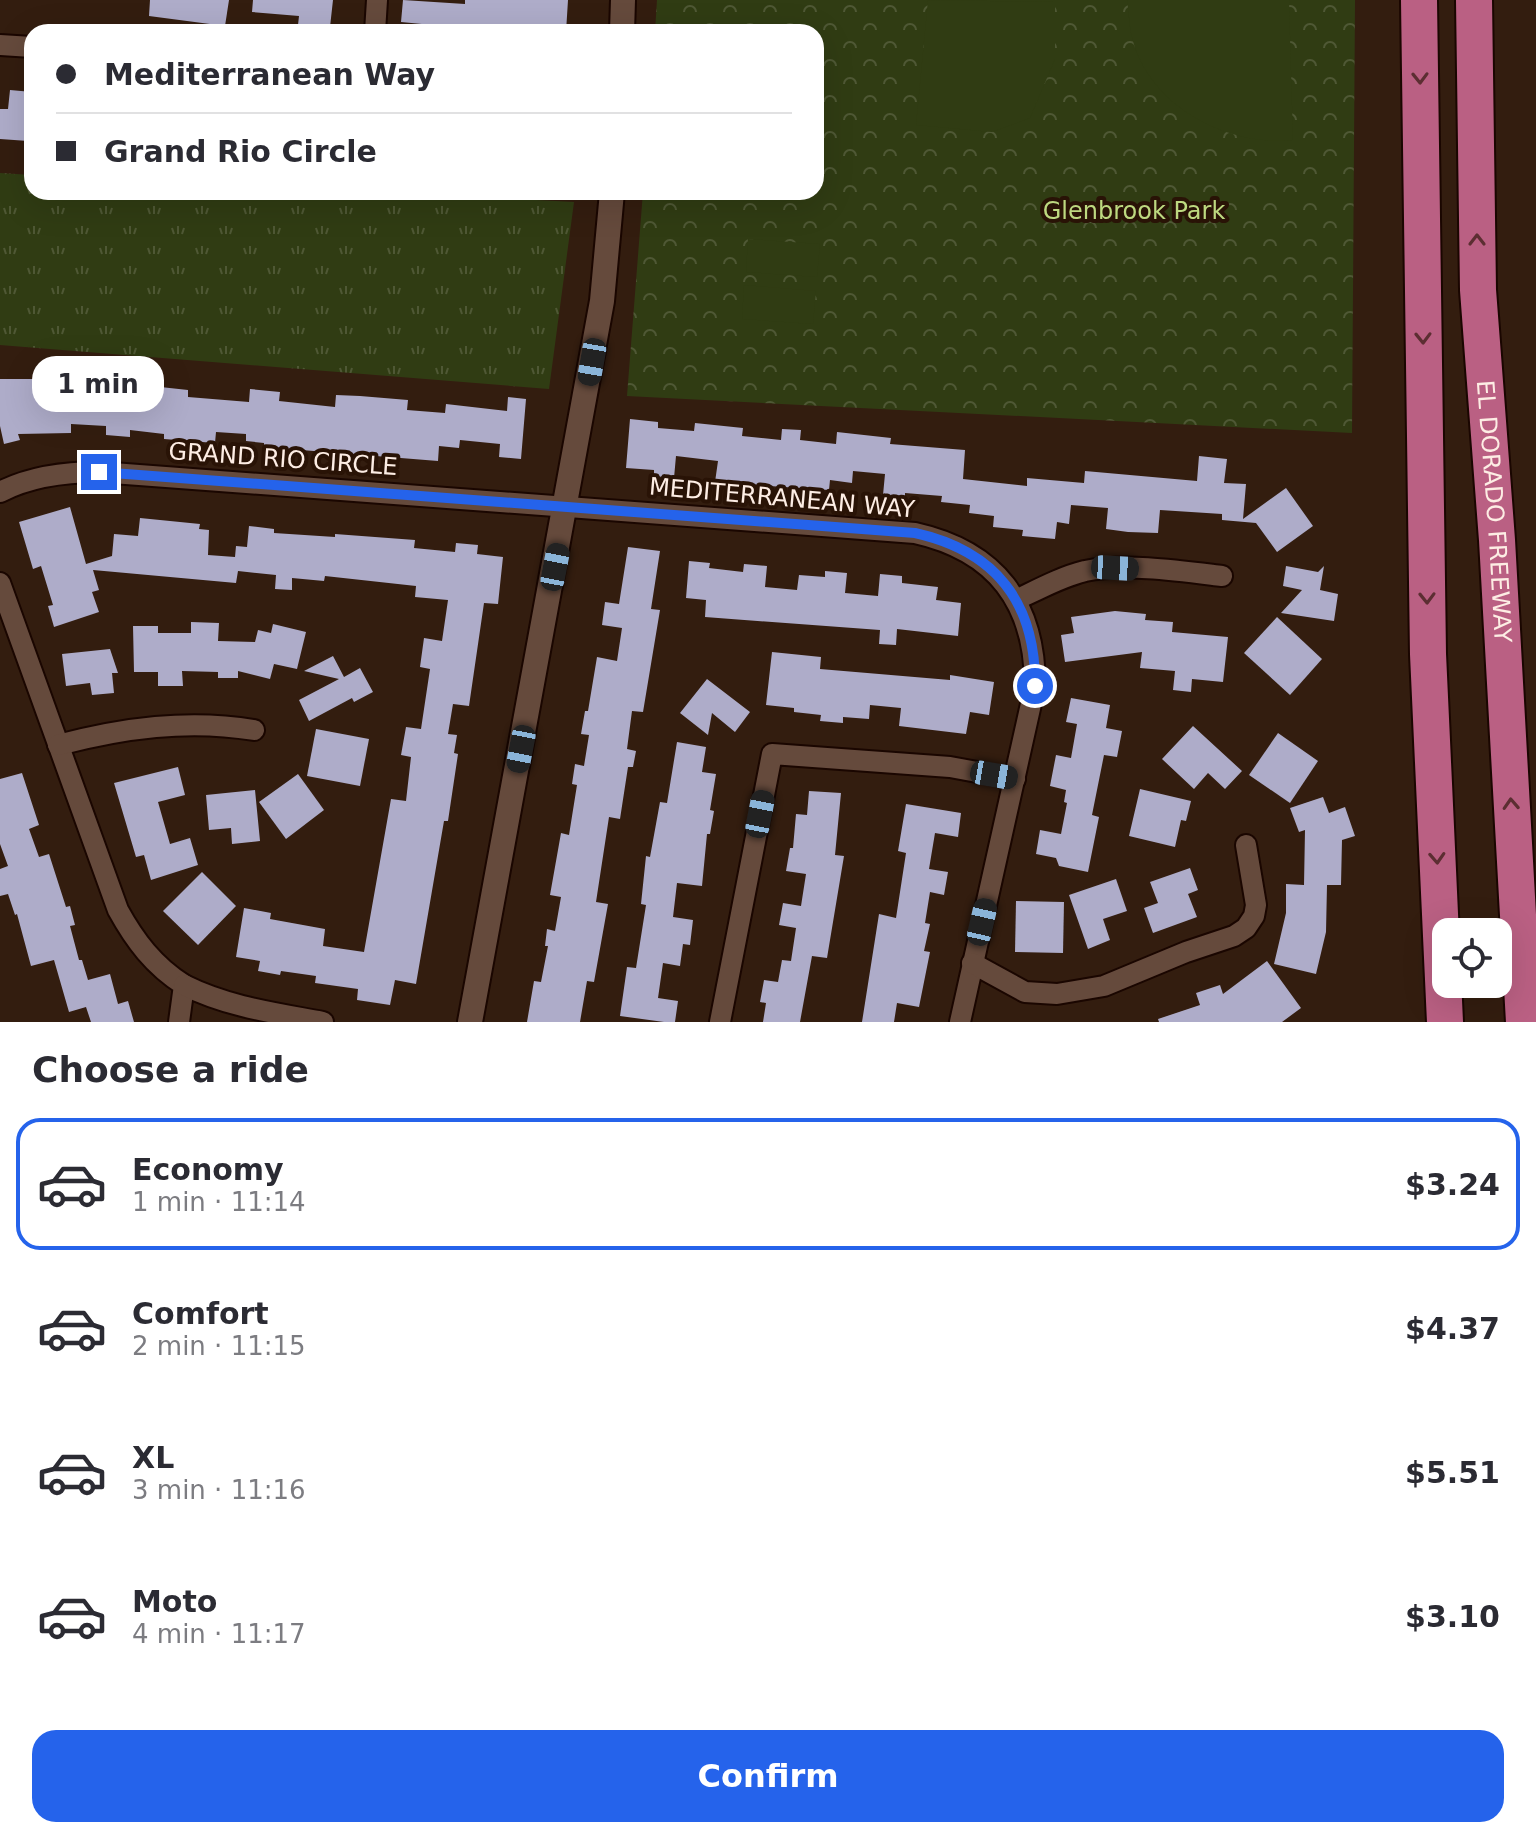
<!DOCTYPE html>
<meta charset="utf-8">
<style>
:root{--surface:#fff;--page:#f7f7f7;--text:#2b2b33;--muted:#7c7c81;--line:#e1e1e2;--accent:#2563eb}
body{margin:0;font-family:"DejaVu Sans",sans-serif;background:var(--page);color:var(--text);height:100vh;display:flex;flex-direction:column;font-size:30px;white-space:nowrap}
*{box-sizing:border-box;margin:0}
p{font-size:26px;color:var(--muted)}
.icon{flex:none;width:44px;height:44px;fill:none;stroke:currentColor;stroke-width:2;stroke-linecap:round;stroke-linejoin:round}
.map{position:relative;height:1022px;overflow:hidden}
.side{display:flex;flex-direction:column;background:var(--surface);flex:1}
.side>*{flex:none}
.banner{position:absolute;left:24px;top:24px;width:800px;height:176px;border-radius:24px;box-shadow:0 8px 32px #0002;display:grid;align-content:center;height:176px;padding:0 32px;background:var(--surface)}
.tools{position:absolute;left:1432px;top:918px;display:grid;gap:16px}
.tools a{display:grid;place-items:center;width:80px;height:80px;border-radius:16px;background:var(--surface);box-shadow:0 8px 32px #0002;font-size:40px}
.end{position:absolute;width:36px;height:36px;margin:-18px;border:10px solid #2563eb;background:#fff;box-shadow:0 0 0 4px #fff}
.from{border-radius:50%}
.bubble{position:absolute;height:56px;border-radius:24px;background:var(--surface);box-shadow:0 8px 32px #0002;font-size:26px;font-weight:700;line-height:56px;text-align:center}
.car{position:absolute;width:24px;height:48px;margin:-24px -12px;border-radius:10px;box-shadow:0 0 6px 2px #0007;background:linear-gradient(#222 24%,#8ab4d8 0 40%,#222 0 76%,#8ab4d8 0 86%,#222 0)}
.banner b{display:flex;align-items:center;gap:28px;height:76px;font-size:30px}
.banner b+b{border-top:2px solid var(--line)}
.banner i{width:20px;height:20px;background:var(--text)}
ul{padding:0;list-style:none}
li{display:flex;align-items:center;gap:24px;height:132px;margin:0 16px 12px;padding:0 16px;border:4px solid transparent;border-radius:24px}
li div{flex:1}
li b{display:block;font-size:30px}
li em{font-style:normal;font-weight:700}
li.selected{border-color:var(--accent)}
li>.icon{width:72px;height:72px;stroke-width:1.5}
h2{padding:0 32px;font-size:36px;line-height:96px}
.action{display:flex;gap:16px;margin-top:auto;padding:16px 32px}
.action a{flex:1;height:92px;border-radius:24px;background:var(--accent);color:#fff;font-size:32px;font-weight:700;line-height:92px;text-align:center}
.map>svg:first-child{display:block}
.grass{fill:url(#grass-tufts)}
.park{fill:url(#park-crowns)}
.pitch{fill:#303c13}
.building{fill:#aeacc9}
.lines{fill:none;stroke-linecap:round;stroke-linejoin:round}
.minor-casing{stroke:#1a0600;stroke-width:24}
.tertiary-casing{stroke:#1a0600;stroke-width:28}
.motorway-casing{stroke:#1a0600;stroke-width:40}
.minor{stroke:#654a3c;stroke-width:20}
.tertiary{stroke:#654a3c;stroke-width:24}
.motorway{stroke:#ba6083;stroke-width:36}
.oneway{stroke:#5c2e32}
.route{stroke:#2563eb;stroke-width:10}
.labels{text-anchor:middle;stroke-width:8;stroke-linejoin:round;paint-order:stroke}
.park-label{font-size:24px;fill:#bdd980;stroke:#291306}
.street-label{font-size:24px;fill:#fdede4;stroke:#291306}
</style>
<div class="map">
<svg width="1536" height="1022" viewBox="0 0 1536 1022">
<defs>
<pattern id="grass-tufts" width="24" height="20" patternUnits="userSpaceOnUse" patternTransform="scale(2)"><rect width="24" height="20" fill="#303c13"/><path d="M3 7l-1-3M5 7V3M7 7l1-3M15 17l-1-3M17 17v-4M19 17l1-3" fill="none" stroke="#4f5835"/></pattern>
<pattern id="park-crowns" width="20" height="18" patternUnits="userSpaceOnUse" patternTransform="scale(2)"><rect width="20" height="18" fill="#303c13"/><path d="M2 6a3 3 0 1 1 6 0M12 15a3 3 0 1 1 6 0" fill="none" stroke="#4f5835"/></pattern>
</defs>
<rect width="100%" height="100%" fill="#331d0f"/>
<!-- grass -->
<polygon class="grass" points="0,173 32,175 32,192 379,192 574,202 549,389 0,345"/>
<!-- park -->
<polygon class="park" points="657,0 1355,0 1352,433 627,396 643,192 816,192 816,32 655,32"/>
<!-- pitch -->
<g class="pitch">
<polygon points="928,0 1055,2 1055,59 1030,118 992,132 916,125"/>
<path d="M1127 0H1289L1293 140C1281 140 1268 141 1255 139 1201 131 1145 93 1132 37 1129 25 1129 12 1127 0Z"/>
<polygon points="748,239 820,244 817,277 746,272"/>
<polygon points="744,285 816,291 813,324 742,319"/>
</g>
<!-- building -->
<g class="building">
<polygon points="150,0 229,0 225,26 149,16"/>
<polygon points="253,0 333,0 330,27 298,25 299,16 252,12"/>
<polygon points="403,0 465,4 465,0 568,0 566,32 462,32 463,28 401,22"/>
<polygon points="10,90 32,92 28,141 0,139 0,109 8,109"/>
<polygon points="0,379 39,379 39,389 141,393 142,385 188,390 188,397 249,402 250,389 280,392 279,401 335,407 336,395 360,396 408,400 407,410 445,413 446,404 507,411 508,397 526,399 521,459 499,457 500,444 460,440 459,448 439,446 438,461 264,447 264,443 246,441 246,434 216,432 215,443 164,439 164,434 130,430 130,437 106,435 106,426 71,424 71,433 18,434 20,440 4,444 0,426"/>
<polygon points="630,419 658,422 658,428 694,431 695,423 743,428 742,436 781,440 782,429 801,430 800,440 836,444 837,432 891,438 890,444 965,450 963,479 1027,486 1027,478 1084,483 1085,471 1197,481 1199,456 1227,459 1224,483 1246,484 1243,519 1286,488 1313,526 1277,552 1256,523 1222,520 1222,514 1160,510 1158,533 1128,532 1106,529 1108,508 1071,505 1069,524 1057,522 1055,539 1022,536 1023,530 993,527 994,516 969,513 970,505 941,502 942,496 905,493 905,496 883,495 885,474 853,471 852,483 830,480 829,490 738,484 715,482 718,461 676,456 674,478 654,476 654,470 626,468"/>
<polygon points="70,507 86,564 112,556 114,534 138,536 140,518 200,524 199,529 209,530 208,555 235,557 236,546 247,547 249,526 274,529 274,533 335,537 335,534 415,540 414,548 455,552 456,543 478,545 477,554 503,557 498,604 484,603 469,706 453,704 448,734 457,735 454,753 458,754 448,821 444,821 416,984 395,980 390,1005 357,1000 358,989 315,983 316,976 281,971 280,975 258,971 260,961 236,957 244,908 271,913 270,919 325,929 323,946 364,952 391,799 406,801 411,757 401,755 406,727 421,729 430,669 420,667 424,638 442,641 448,600 415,597 416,586 325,576 324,581 292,578 292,590 275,589 276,575 238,571 236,583 93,570 99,590 92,592 99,612 54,627 48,606 53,605 41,566 33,569 19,522"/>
<polygon points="628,547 660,551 651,609 660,610 643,712 632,711 627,749 636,751 633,767 628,767 620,819 609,817 596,902 608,904 594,982 587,981 580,1022 527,1022 534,981 541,982 548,946 545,946 547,929 555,931 561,897 550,895 561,833 569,835 577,785 572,784 575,764 584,766 589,735 581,734 585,711 588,711 597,657 617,661 622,628 602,625 605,602 619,604"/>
<polygon points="689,561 710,563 709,568 743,572 744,564 767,566 765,587 797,590 799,575 825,577 825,571 847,573 845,593 878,596 880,574 902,576 902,583 938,587 936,600 961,603 958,636 897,629 896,645 879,644 880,630 705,617 706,600 686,598"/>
<polygon points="1286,566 1318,572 1324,566 1320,590 1338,594 1334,621 1281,613 1302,590 1283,586"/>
<polygon points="1115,611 1146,614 1145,620 1173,622 1172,632 1228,637 1223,682 1192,679 1191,692 1173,690 1175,671 1140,668 1142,652 1065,662 1061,635 1074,633 1071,617"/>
<polygon points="1277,617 1322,659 1290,695 1244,653"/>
<polygon points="191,622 219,623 218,641 255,642 258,630 271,633 273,624 306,632 297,669 274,664 270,679 238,671 238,678 218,678 218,672 182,671 183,686 158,686 158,672 134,672 133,626 158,626 158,633 191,633"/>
<polygon points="110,649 118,673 112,673 114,693 92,695 90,683 66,686 62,654"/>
<polygon points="772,652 821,657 820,669 950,680 950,675 994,682 989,715 970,712 966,734 899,726 901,708 870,705 869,719 843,717 843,723 820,721 821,715 794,712 794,708 766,705"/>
<polygon points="333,656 344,677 360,668 373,692 354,702 352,698 309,721 299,700 339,679 304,671"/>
<polygon points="707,679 750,712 735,732 712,713 708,735 680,713"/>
<polygon points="1071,698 1110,705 1106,728 1122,731 1117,757 1104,755 1092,815 1099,817 1088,872 1059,866 1056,858 1036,854 1040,830 1061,834 1067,803 1064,802 1066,790 1050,786 1056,755 1071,758 1077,724 1066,722"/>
<polygon points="1193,726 1242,771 1225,789 1208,773 1194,789 1162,759"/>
<polygon points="316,729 369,739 360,786 307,776"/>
<polygon points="1278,733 1318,761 1290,803 1249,775"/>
<polygon points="677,742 706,747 702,772 716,774 710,810 714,811 710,834 707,834 702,886 677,883 673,917 693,920 690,945 683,944 680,966 663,963 658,998 678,1001 675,1022 664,1022 620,1016 627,967 636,968 646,905 641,904 646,856 650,857 660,802 667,803"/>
<polygon points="178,767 185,795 158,802 170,844 190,838 198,865 151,880 144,855 136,857 114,783"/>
<polygon points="22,773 39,825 29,829 39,857 49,854 66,907 70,906 75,925 70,926 79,960 82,960 88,980 110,974 118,1004 128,1001 134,1022 91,1022 86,1007 69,1012 54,960 31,966 17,914 15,915 8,894 0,896 0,869 8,866 0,844 0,779"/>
<polygon points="298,774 324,810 286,839 259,802"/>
<polygon points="1140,789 1191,801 1186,821 1181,820 1175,847 1129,836"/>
<polygon points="255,790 260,841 232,844 231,828 209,830 206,795"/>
<polygon points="809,791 841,793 835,855 844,856 827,958 812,956 800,1022 763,1022 766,1003 760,1002 764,980 778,982 782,960 791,961 796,928 779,925 783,903 801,906 806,874 786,871 790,848 793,848 796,814 807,815"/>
<polygon points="1323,797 1329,813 1345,807 1355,836 1342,840 1341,885 1327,885 1326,932 1316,974 1274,964 1286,913 1286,884 1304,885 1305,830 1299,832 1290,808"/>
<polygon points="906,804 961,813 958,837 935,833 929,869 948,872 944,895 930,892 925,923 930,924 924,951 930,952 919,1007 897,1003 894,1022 862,1022 879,914 896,918 906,853 898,851"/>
<polygon points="1190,868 1198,890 1188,894 1197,917 1153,933 1144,908 1158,903 1150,882"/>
<polygon points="202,872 236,906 198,945 163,911"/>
<polygon points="1116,879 1127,911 1103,919 1110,940 1088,949 1069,895"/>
<polygon points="1016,901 1064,902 1063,953 1015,952"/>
<polygon points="1267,961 1301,1008 1282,1022 1159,1022 1158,1019 1200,1005 1196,993 1220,985 1223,994"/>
</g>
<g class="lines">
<!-- minor casing -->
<g class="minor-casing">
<g id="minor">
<polyline points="375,32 377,0"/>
<polyline points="0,45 32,47"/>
<path d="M0 492C31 476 65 472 99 472L915 533C996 551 1035 603 1035 686L960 1022"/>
<path d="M0 583 118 910C135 941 154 966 184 985L179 1022"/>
<path d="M1016 600C1039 589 1061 577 1085 571 1126 563 1181 571 1222 576"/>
<path d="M58 745C123 728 188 719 254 730"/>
<polyline points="972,963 1025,992 1057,994 1104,986 1186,952 1234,936 1246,928 1254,916 1256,905 1246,845"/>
<path d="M184 985C228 1007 275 1013 323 1022"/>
<polyline points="720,1022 772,754 950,767 1015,779"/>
</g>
</g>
<!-- tertiary casing -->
<g class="tertiary-casing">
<g id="tertiary">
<polyline points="622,32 623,0"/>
<polyline points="470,1022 602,301 612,192"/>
</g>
</g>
<!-- motorway casing -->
<g class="motorway-casing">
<g id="motorway">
<polyline points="1419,0 1428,654 1445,1022"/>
<path id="s1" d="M1474 0 1478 290 1497 540 1524 1022"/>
</g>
</g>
<!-- minor -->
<use href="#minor" class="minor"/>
<!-- tertiary -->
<use href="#tertiary" class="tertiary"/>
<!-- motorway -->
<use href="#motorway" class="motorway"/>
</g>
<!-- one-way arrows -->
<defs><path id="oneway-chevron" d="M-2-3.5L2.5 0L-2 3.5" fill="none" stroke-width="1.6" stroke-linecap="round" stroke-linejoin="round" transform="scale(2)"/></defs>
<g class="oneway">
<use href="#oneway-chevron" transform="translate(1420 78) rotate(89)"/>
<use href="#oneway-chevron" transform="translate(1477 240) rotate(-90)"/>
<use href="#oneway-chevron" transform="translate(1423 338) rotate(89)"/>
<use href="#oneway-chevron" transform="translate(1427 598) rotate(89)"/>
<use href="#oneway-chevron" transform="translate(1511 804) rotate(-93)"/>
<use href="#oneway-chevron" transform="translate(1437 858) rotate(87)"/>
</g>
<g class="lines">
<!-- route -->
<path class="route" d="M99 472 915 533C996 551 1036 603 1035 686"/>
</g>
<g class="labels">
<!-- park labels -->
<g class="park-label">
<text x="1134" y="219">Glenbrook Park</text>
</g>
<!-- street labels -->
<g class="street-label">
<text transform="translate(283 459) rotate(4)" y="8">GRAND RIO CIRCLE</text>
<text transform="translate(782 498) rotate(5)" y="8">MEDITERRANEAN WAY</text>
<text dy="8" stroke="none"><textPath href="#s1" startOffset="512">EL DORADO FREEWAY</textPath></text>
</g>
</g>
</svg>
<div class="tools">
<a><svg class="icon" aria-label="locate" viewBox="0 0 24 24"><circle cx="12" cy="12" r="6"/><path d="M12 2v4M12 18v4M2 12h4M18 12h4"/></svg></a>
</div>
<i class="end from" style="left:1035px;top:686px"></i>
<i class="end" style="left:99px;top:472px"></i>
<div class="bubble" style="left:32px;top:356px;width:132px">1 min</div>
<i class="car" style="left:592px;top:362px;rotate:190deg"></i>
<i class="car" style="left:555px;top:567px;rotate:11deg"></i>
<i class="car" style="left:1115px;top:568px;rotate:93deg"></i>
<i class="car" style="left:521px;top:749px;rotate:191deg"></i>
<i class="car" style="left:994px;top:775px;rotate:100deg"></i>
<i class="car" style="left:760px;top:814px;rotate:11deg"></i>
<i class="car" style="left:982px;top:922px;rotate:13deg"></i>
<div class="banner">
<b><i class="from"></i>Mediterranean Way</b>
<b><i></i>Grand Rio Circle</b>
</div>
</div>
<section class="side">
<h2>Choose a ride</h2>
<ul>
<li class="selected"><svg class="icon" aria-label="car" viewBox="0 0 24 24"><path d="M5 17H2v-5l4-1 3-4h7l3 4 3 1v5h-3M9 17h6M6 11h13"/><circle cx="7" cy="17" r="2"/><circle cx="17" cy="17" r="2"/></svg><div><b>Economy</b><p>1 min · 11:14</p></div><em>$3.24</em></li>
<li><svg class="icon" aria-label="car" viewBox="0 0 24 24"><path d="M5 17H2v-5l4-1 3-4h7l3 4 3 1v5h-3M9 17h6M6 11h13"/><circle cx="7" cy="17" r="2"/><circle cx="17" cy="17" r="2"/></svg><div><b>Comfort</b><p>2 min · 11:15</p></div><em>$4.37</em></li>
<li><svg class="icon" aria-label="car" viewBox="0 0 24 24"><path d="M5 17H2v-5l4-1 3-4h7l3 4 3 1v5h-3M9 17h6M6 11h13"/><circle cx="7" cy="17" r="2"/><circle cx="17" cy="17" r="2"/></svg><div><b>XL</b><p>3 min · 11:16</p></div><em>$5.51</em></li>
<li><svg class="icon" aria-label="car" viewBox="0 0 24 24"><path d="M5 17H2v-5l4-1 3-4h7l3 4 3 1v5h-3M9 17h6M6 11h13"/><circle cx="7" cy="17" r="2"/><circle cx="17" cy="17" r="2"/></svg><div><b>Moto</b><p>4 min · 11:17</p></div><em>$3.10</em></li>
</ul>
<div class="action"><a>Confirm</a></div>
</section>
